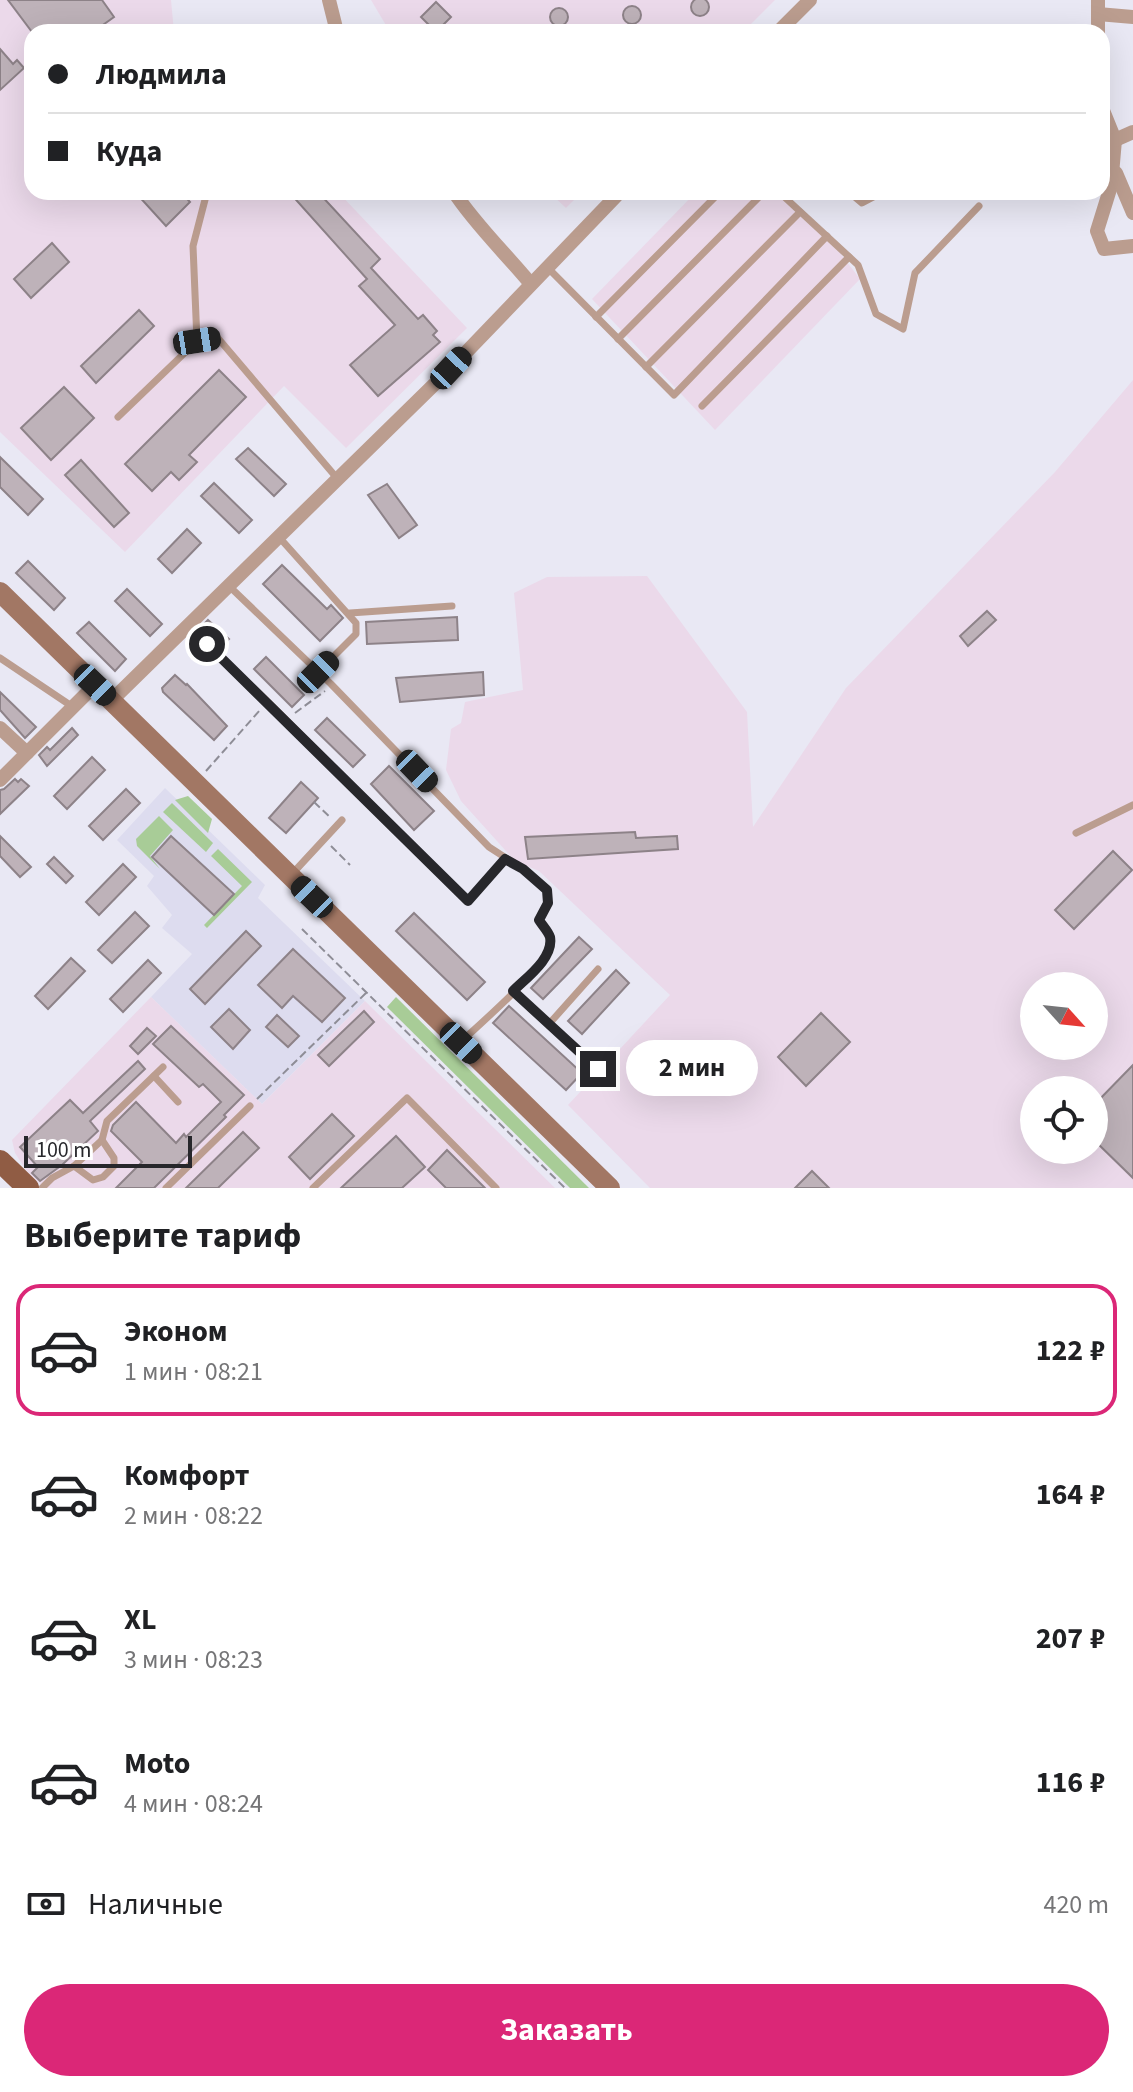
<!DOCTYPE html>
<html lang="ru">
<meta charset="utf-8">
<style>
:root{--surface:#fff;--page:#f2f2f2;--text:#202124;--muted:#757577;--line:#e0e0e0;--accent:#db2777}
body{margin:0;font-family:"Source Sans 3",sans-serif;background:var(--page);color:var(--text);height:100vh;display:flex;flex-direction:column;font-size:30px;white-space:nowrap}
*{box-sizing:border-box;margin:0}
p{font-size:26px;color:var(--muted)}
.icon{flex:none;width:44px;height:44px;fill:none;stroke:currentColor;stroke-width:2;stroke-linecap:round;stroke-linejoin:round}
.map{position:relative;height:1188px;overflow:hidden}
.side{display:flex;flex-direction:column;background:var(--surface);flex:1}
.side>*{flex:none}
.top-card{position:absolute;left:24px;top:24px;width:1086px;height:176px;border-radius:24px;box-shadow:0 8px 32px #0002;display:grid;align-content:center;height:176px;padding:0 24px;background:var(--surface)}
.needle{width:52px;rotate:117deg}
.controls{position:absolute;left:1020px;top:972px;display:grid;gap:16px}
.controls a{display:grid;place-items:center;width:88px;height:88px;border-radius:50%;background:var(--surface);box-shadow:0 8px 32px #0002;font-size:40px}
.scale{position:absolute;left:24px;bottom:20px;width:168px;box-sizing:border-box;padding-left:8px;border:4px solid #27272b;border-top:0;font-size:22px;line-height:28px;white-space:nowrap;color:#27272b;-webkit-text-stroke:6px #fff;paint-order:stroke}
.end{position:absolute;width:36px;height:36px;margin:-18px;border:10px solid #27272b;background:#fff;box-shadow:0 0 0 4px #fff}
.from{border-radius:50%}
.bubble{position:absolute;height:56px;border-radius:28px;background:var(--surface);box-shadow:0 8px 32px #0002;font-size:26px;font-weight:700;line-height:56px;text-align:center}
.car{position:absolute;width:24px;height:48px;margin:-24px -12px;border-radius:10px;box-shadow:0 0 6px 2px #0007;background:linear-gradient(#222 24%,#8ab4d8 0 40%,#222 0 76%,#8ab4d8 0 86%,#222 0)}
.top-card b{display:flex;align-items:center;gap:28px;height:76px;font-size:30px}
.top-card b+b{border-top:2px solid var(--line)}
.top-card i{width:20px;height:20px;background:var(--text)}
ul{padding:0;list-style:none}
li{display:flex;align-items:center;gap:24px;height:132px;margin:0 16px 12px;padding:0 8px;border:4px solid transparent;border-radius:24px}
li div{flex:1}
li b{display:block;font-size:30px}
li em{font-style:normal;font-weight:700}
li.current{border-color:var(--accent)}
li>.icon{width:72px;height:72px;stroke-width:1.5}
h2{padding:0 24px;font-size:36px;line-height:96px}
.pay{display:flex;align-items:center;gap:20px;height:88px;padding:0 24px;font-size:30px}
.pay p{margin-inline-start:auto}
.action{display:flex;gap:16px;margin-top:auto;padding:16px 24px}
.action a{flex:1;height:92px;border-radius:48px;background:var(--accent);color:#fff;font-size:32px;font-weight:700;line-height:92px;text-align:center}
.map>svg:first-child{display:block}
.built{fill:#dddcef}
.industrial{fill:#ebd9ea;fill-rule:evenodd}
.green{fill:#a8cc97}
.building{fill:#beb2b9;stroke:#8d8288;stroke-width:2}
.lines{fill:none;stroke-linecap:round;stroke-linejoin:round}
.path{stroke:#8e8d96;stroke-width:2;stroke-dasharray:8 4;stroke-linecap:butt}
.service{stroke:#bb9d8f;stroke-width:7}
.minor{stroke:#bb9d8f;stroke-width:14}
.secondary{stroke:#a27764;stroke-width:20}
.primary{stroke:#905c44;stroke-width:22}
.route{stroke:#27272b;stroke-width:10}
</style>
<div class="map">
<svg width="1133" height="1188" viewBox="0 0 1133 1188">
<rect width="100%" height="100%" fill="#e9e8f4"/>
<!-- built -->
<polygon class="built" points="165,788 265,885 258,898 365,1001 262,1104 151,997 192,954 162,928 172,915 147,886 154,876 117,840"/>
<!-- industrial -->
<g class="industrial">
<polygon points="0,0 171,0 174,32 32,32 32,192 338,192 467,328 346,448 284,386 125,552 0,432"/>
<polygon points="371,0 775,0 743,32 390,32"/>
<polygon points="549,192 582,192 566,208"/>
<polygon points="696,192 774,192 840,253 860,279 715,430 592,299"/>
<path d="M1133 380V1188H650L568 1105 670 995 539 871 515 861 461 801 446 770 451 729 461 723 465 702 523 690 514 593 547 577 647 576 747 712 753 827 846 688 1055 472ZM1034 986H1094V1046H1034ZM1034 1090H1094V1150H1034Z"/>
<polygon points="151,997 262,1104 365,1001 555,1188 44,1188 26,1170 15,1153 12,1140"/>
</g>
<!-- green -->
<g class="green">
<polygon points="188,796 212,819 208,833 175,800"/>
<polygon points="172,803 213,843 206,852 163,812"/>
<polygon points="159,816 173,830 150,856 160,869 137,846 136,839"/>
<polygon points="218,849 252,882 207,928 204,925 242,886 211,856"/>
<polygon points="396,997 589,1188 570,1188 387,1007"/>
</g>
<!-- building -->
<g class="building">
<circle cx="700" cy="7" r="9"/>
<polygon points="8,0 102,0 114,17 93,32 32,32"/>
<polygon points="436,2 451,17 436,32 421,17"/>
<circle cx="632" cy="15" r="9"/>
<circle cx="559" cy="17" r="9"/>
<polygon points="0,49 13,64 17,60 24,68 0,90"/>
<polygon points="135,192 181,192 190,202 166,226"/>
<polygon points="289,192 318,192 380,259 371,268 418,319 423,315 437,331 433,335 440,342 378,396 350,365 395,325 359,286 367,279"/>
<polygon points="52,243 69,262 31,298 14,279"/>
<polygon points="139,310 154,326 96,383 81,366"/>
<polygon points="219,370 246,397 189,455 197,462 179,480 171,472 152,491 125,464"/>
<polygon points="64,387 94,418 51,460 21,428"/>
<polygon points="248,448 286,484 274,496 236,459"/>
<polygon points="0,457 43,499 28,515 0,487"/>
<polygon points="81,460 129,513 114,527 65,475"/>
<polygon points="214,483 252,520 239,533 201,496"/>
<polygon points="387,484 417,525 399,538 368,495"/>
<polygon points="187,529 201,543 172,573 158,559"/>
<polygon points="28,561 65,598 54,610 16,573"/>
<polygon points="282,565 327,609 331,605 343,618 320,641 263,584"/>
<polygon points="127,589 162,624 150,636 115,601"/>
<polygon points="987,611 996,620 968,646 960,636"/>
<polygon points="457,617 458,640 367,644 366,622"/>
<polygon points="208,620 229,639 220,648 201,627"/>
<polygon points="89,622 126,659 115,671 77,633"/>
<polygon points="266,657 304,695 292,707 254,669"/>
<polygon points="483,672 484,695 400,702 396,678"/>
<polygon points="175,675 186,685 187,684 227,726 214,740 163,692 162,688"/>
<polygon points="0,692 36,727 25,738 0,710"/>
<polygon points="327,718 365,755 353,767 315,730"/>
<polygon points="72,728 78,735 47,766 39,755 47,747 50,750"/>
<polygon points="92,757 105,770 67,809 54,796"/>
<polygon points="389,766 434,811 414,830 371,784"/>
<polygon points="15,779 18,782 21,779 29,786 0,814 0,790 4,789"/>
<polygon points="301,782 318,798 286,833 269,818"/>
<polygon points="126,789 140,803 103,840 89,826"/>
<polygon points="635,832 636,838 677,836 678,849 528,859 525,837"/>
<polygon points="0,836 31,867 20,877 0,856"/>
<polygon points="171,836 234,894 214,915 152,857"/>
<polygon points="1113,851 1132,870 1074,929 1055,910"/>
<polygon points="54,857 73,876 66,883 47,864"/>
<polygon points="123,864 136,877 99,915 86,902"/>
<polygon points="135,912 149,926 112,963 98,950"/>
<polygon points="414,913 485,982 467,1000 396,931"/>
<polygon points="246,931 261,946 205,1004 190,989"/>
<polygon points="579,937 592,949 543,999 531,988"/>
<polygon points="293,949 345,998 322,1022 293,996 282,1008 258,985"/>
<polygon points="71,958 85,971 48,1009 35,996"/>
<polygon points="148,960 161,973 123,1012 110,999"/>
<polygon points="616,970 629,983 582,1034 568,1021"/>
<polygon points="509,1006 582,1073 566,1090 493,1023"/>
<polygon points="229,1009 250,1030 233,1049 211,1027"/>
<polygon points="364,1011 374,1022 329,1066 318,1055"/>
<polygon points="821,1013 850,1042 806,1086 778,1057"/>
<polygon points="277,1015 299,1036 288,1047 266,1027"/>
<polygon points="171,1026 244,1095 224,1115 226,1117 154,1188 116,1188 142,1162 111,1131 113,1125 136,1102 176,1143 184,1134 186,1137 221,1102 203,1084 199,1087 153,1044"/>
<polygon points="147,1028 156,1036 138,1054 130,1046"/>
<polygon points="138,1061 145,1069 90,1121 98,1131 62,1165 40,1181 32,1173 38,1167 20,1147 70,1100 83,1113"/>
<polygon points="1133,1065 1133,1178 1094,1140 1094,1105"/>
<polygon points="332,1114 354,1136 310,1179 289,1157"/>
<polygon points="243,1132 259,1148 218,1188 186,1188"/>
<polygon points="396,1136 425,1167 402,1188 341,1188"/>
<polygon points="447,1150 485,1188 446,1188 428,1170"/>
<polygon points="812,1171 829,1188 795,1188"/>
</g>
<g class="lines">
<!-- path -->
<g class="path">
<polyline points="295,713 325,691"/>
<polyline points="206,771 260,710"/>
<polyline points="314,802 331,818"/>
<polyline points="331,846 350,865"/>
<polyline points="302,929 565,1188"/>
<polyline points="257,1099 367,992"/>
</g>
<!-- service -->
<g class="service">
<polyline points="779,192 858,265 876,314 903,329 915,273 979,206"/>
<polyline points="849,192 862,203 883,192"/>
<polyline points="548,268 674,395 827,236"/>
<polyline points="596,317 720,192"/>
<polyline points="618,339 764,192"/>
<polyline points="197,341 193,246 207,192"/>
<polyline points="646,367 800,212"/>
<polyline points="702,406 849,257"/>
<polyline points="118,417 197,341 217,337 336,477"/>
<polyline points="278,536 356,623 356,634 318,672"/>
<path d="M229 586 331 684 489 847 523 869 547 890 548 903 539 920C545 929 553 937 549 949 541 971 482 1022 462 1041"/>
<polyline points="350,613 452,606"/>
<polyline points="188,626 265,699 468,901 505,859"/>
<polyline points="0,658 73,707"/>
<polyline points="1076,833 1133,805"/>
<polyline points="292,874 342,820"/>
<polyline points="513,991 549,1024 598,969"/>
<polyline points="549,1024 598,1069"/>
<polyline points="154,1076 178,1102"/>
<polyline points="74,1166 102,1140"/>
<polyline points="42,1188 52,1178 74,1166 93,1180 103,1177 114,1166 114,1158 102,1140 107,1121 163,1067"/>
<polyline points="166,1188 250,1106"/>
<polyline points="313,1188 407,1098 496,1188"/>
</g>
<!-- minor -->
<g class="minor">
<polyline points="329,0 337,32"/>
<polyline points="1098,14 1133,17"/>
<polyline points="778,32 810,0"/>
<polyline points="1098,32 1098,0"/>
<polyline points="1102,108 1115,140 1111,186 1097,231 1104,249 1133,246"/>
<polyline points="1115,140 1133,132"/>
<polyline points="1116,173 1133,213"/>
<path d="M454 192C474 223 506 254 530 283"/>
<polyline points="111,701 451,368 620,192"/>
<polyline points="0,728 27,753"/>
<polyline points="0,780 95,685"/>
</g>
<!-- secondary -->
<polyline class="secondary" points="0,592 610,1188"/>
<!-- primary -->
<polyline class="primary" points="0,1161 28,1188"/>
</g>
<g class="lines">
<!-- route -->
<path class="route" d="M207 644 468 901 505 859 523 869 547 890 548 903 539 920C542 925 548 931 550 937 554 958 526 978 513 991L598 1069"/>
</g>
</svg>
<div class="controls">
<a><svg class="needle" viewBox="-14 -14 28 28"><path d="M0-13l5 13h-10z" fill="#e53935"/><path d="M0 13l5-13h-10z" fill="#757577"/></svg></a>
<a><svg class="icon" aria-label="locate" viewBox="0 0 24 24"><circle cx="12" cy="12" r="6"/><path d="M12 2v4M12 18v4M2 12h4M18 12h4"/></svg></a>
</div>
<div class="scale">100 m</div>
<i class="end from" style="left:207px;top:644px"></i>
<i class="end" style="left:598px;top:1069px"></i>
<div class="bubble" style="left:626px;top:1040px;width:132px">2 мин</div>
<i class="car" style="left:197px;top:341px;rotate:81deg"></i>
<i class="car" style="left:451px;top:368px;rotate:43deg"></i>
<i class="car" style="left:318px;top:672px;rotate:45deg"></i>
<i class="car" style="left:95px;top:685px;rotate:134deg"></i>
<i class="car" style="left:417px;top:771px;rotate:136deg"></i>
<i class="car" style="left:312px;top:897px;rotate:314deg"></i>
<i class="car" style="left:461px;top:1043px;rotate:134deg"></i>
<div class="top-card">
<b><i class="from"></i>Людмила</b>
<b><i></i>Куда</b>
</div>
</div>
<section class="side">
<h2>Выберите тариф</h2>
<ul>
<li class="current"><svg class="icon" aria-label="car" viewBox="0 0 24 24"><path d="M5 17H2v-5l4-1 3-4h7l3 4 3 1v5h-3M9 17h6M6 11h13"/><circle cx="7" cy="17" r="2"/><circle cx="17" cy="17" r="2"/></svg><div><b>Эконом</b><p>1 мин · 08:21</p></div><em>122 ₽</em></li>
<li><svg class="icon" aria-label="car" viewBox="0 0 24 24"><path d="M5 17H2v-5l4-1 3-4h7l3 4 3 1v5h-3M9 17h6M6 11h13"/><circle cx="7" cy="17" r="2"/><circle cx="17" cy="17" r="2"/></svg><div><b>Комфорт</b><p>2 мин · 08:22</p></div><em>164 ₽</em></li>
<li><svg class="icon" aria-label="car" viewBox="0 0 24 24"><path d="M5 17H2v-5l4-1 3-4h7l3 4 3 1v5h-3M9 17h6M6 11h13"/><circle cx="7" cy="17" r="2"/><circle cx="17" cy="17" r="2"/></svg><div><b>XL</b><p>3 мин · 08:23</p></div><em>207 ₽</em></li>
<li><svg class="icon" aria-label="car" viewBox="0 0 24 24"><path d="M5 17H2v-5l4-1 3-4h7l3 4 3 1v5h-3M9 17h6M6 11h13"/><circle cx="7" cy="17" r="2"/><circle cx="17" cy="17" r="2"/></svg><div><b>Moto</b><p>4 мин · 08:24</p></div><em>116 ₽</em></li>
</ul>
<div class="pay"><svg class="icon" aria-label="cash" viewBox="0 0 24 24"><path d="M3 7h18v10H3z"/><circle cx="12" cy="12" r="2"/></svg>Наличные<p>420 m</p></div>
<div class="action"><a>Заказать</a></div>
</section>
